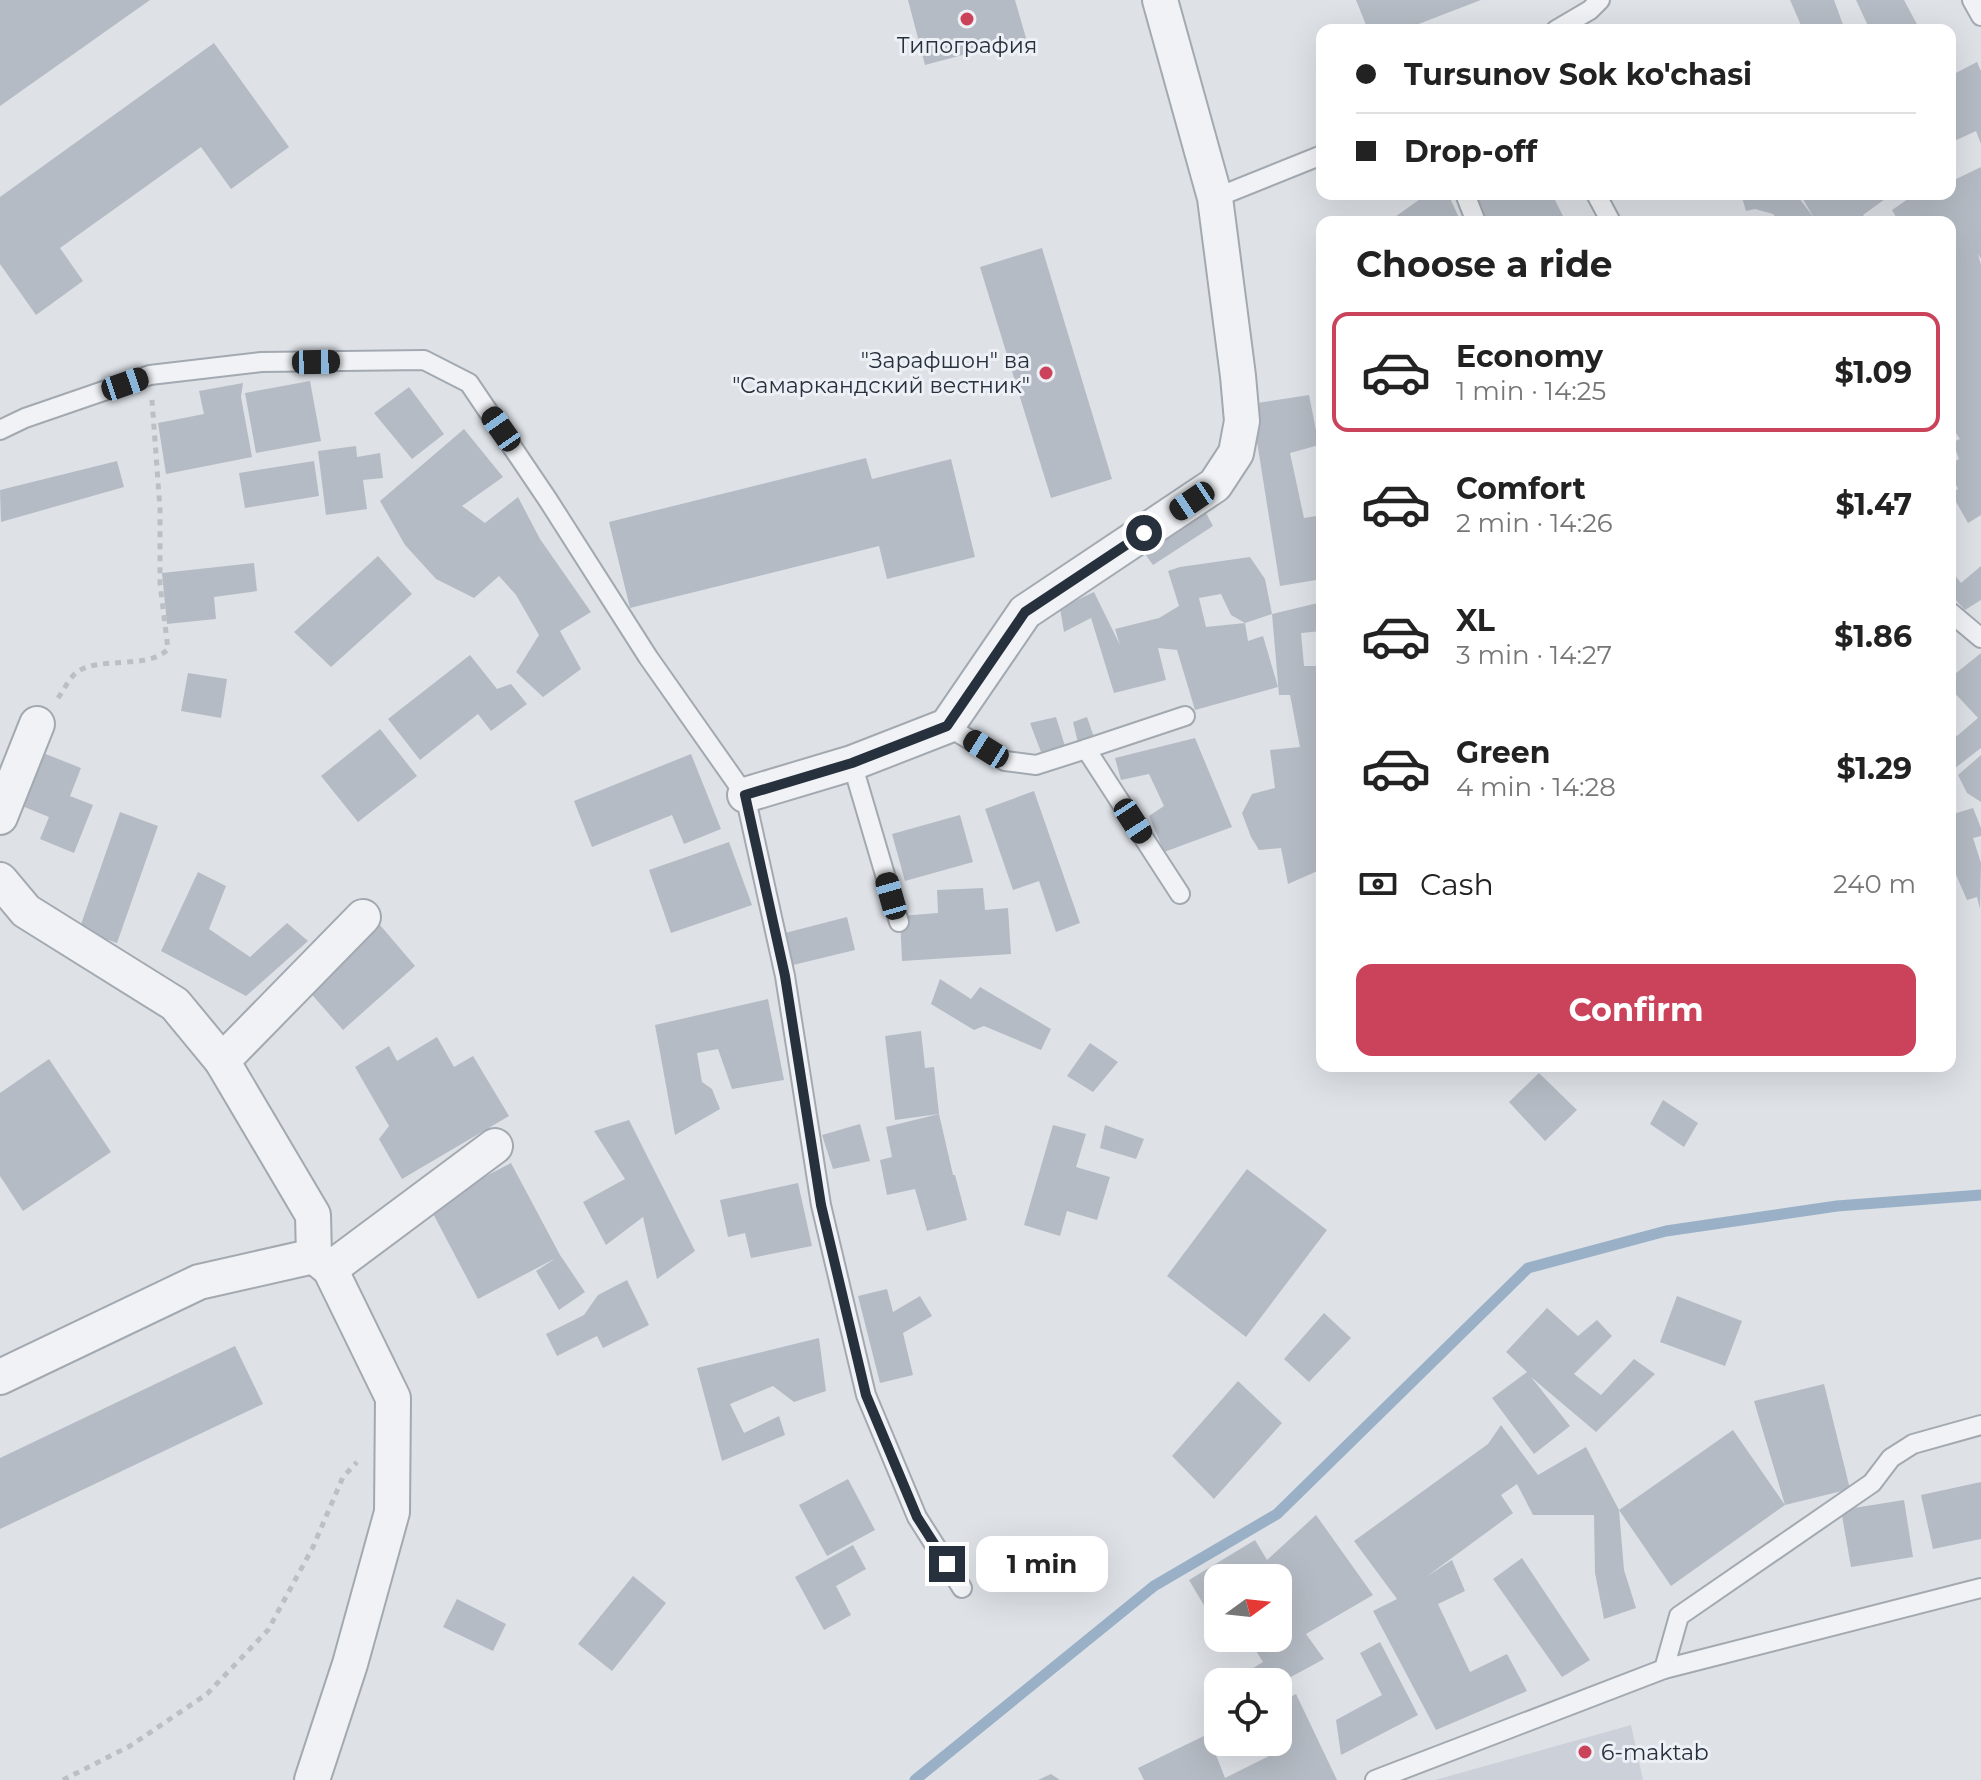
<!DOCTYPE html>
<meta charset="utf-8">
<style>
:root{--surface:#fff;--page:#f6f6f6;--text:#222;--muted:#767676;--line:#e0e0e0;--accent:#cb435b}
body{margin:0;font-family:Montserrat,sans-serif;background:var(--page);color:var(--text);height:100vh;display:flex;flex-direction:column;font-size:30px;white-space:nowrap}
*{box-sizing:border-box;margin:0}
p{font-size:26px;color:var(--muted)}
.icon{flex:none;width:44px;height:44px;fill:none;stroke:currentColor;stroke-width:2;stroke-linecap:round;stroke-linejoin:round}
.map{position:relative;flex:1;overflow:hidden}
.sheet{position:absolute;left:1316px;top:216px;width:640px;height:856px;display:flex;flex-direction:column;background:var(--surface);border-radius:16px;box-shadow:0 8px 32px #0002}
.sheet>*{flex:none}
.guide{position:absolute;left:1316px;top:24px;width:640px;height:176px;border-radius:16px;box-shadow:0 8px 32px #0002;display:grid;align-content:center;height:176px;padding:0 40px;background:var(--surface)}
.needle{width:52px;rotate:75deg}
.fabs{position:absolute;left:1204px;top:1564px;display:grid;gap:16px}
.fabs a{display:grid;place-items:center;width:88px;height:88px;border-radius:16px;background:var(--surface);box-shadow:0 8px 32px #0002;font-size:40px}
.end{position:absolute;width:36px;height:36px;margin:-18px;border:10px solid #27303d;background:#fff;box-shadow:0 0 0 4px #fff}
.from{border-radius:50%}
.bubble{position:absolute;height:56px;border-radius:16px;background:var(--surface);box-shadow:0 8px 32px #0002;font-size:26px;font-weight:700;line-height:56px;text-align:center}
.car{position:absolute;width:24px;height:48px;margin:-24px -12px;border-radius:10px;box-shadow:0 0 6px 2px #0007;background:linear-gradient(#222 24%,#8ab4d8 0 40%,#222 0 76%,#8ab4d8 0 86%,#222 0)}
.guide b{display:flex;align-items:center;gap:28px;height:76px;font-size:30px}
.guide b+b{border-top:2px solid var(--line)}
.guide i{width:20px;height:20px;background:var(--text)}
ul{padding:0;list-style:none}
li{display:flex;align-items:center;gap:24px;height:120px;margin:0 16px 12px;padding:0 24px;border:4px solid transparent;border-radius:16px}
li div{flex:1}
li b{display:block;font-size:30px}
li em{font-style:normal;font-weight:700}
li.on{border-color:var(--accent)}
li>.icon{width:72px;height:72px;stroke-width:1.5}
h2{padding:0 40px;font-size:36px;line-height:96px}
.pay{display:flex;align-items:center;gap:20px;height:88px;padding:0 40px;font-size:30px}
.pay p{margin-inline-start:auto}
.action{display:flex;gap:16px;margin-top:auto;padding:16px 40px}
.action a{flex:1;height:92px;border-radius:16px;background:var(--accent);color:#fff;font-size:32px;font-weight:700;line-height:92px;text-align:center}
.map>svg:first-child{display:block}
.built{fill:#ccd1d9}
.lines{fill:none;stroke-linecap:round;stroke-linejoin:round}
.stream{stroke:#99b0c7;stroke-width:11}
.building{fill:#b5bbc4;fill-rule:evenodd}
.lane-casing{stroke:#a3a9b1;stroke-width:22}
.street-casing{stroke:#a3a9b1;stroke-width:38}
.path{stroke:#bcc0c5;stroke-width:5;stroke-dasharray:6 6;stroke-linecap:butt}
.lane{stroke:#f0f2f5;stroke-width:18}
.street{stroke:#f0f2f5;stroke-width:34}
.route{stroke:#27303d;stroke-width:10}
.poi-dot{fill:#cb435b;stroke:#edf0f5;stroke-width:3}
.labels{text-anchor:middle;stroke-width:6;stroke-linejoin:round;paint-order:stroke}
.poi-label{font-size:22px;fill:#27303d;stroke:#edf0f5}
</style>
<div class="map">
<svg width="1981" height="1780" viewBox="0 0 1981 1780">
<rect width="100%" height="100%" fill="#dee2e7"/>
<!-- built -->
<polygon class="built" points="1631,1725 1643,1780 1435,1780"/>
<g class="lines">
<!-- stream -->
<polyline class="stream" points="915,1780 1154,1586 1277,1514 1528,1268 1666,1231 1837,1206 1981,1195"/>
</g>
<!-- building -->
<g class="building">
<polygon points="0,0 150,0 0,106"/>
<polygon points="908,0 1015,0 1026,38 925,65"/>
<polygon points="1356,0 1481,0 1403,30 1368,30"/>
<polygon points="1790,0 1834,0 1845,30 1803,30"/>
<polygon points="1856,0 1904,0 1920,30 1865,30 1869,28"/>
<polygon points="214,43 289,147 231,189 201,147 60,248 83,281 36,315 0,264 0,197"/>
<polygon points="1977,62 1981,71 1981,144 1976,131 1950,143 1950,76"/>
<polygon points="1981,167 1981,259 1978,254 1981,265 1981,515 1968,523 1951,493 1958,489 1950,473 1950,464 1959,459 1953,442 1960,439 1950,424 1950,349 1952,347 1950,341 1950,222 1899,222 1892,210 1908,199 1906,194 1950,194 1950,182"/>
<polygon points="1427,194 1448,194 1461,222 1388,222"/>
<polygon points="1477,194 1552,194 1566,222 1479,222 1470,197"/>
<polygon points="1741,194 1796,194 1814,218 1800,194 1892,194 1863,215 1869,222 1780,222 1773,214 1755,209 1746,211"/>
<polygon points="1042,248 1112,479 1051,498 980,267"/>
<polygon points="310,381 321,441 256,453 245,393"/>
<polygon points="243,383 241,397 252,457 166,474 158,423 204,414 199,391"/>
<polygon points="409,387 444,434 412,459 374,413"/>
<polygon points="1309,395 1319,445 1290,453 1304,518 1322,515 1322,579 1280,586 1251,404"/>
<polygon points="464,429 503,477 462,506 485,523 518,497 540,539 591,612 560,631 581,669 543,697 516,672 539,635 516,595 499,576 474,598 436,579 405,545 380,501"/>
<polygon points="356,446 357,457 380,453 383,478 363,480 367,509 326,515 318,451"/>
<polygon points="866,458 872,479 951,459 975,557 887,579 879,546 630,608 609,522"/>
<polygon points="117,461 124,487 1,522 0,490"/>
<polygon points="314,461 319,496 245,508 239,473"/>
<polygon points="1204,509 1213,526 1153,565 1140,547"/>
<polygon points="378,556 412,594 331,667 294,632"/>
<path d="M1250 557 1265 579 1272 614 1245 623 1248 641 1263 636 1278 687 1195 710 1177 650 1158 648 1166 680 1114 693 1091 618 1064 632 1060 608 1094 592 1120 645 1115 629 1159 618 1179 606 1168 571 1180 567ZM1221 594 1231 615 1245 623 1206 627 1199 598Z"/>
<polygon points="254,563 257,591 214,597 216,619 167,624 162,573"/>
<polygon points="1981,566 1981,600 1965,610 1950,594 1950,569 1961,583"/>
<polygon points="1322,602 1322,631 1301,633 1304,666 1322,666 1322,745 1316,745 1322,764 1322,869 1288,884 1281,848 1259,850 1251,837 1242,813 1252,794 1275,788 1270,750 1300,747 1290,695 1279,695 1272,614"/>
<polygon points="1981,653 1981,748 1950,772 1950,729 1957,736 1978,718 1950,688 1950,678"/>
<polygon points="470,655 497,689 511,684 527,704 491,731 478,714 420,760 388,719"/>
<polygon points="188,673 227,679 221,718 181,711"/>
<polygon points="1056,717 1065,746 1041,752 1030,723"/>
<polygon points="1087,717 1095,740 1078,743 1073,722"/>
<polygon points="380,729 417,776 358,822 321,776"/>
<polygon points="1195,738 1232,827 1164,852 1149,816 1164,806 1149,774 1121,780 1115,758"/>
<polygon points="43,753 81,768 70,796 93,805 74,853 40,839 49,817 22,806"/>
<polygon points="691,754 721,829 684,844 672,815 592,847 574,801"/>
<polygon points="1981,755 1981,802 1967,793 1958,775"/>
<polygon points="1034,791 1080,923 1056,932 1039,881 1013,890 985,809"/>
<polygon points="1973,808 1981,828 1981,836 1973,838 1981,863 1980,909 1977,897 1967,900 1950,861 1950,815"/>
<polygon points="120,812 158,826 117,943 79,930"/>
<polygon points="960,815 973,862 905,881 892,834"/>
<polygon points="729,842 752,905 671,933 649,870"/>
<polygon points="198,872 226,886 209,929 250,957 287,923 308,941 246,996 161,951"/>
<polygon points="983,888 985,910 1008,908 1011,954 902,961 900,916 938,913 937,890"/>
<polygon points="847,917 855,950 793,965 785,933"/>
<polygon points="380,925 415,966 343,1030 307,989"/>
<polygon points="940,979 971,999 980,987 1051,1029 1041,1050 984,1026 974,1030 931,1004"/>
<polygon points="768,999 784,1080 732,1089 718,1049 697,1053 702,1082 712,1089 720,1109 675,1135 655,1025"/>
<polygon points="921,1031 925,1068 934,1067 939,1114 895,1120 885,1036"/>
<polygon points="437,1037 454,1067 473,1056 509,1116 402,1179 379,1139 389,1126 355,1067 389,1046 397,1061"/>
<polygon points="1090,1043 1118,1062 1093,1092 1067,1076"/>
<polygon points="49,1059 111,1152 23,1211 0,1176 0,1093"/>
<polygon points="1539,1073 1577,1110 1545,1141 1509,1102"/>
<polygon points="1663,1100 1698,1123 1684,1147 1650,1124"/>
<polygon points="939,1114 953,1175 955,1175 967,1220 927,1231 915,1189 887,1195 880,1160 892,1157 886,1127"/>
<polygon points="629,1120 695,1251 657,1279 643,1217 606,1245 583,1202 625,1179 594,1131"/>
<polygon points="860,1124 870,1161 833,1169 822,1135"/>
<polygon points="1053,1125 1086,1134 1076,1167 1110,1177 1097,1220 1067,1211 1060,1236 1024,1225"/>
<polygon points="1105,1125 1144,1139 1136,1159 1100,1148"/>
<polygon points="511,1163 560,1255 585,1292 559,1310 536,1271 556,1258 478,1299 429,1206"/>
<polygon points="1247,1169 1327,1230 1246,1337 1167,1276"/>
<polygon points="798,1183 812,1246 751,1258 745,1233 728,1237 720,1200"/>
<polygon points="627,1280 649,1325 603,1348 597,1336 557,1356 546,1334 584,1315 598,1295"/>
<polygon points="887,1289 893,1312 920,1296 932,1316 903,1333 913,1375 880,1383 858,1296"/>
<polygon points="1677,1296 1742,1321 1725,1366 1660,1342"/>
<polygon points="1547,1308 1578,1336 1597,1320 1612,1336 1574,1374 1601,1395 1634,1359 1655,1374 1596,1432 1531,1377 1570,1426 1534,1454 1492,1398 1527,1372 1506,1352"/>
<polygon points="1324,1313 1351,1338 1309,1382 1284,1359"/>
<polygon points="819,1338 826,1391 794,1402 773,1386 730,1404 744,1433 779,1416 785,1435 722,1461 697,1368"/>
<polygon points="235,1346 263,1404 0,1529 0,1458"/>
<polygon points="1238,1381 1282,1423 1214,1499 1172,1456"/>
<polygon points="1824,1384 1850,1489 1785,1505 1671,1586 1619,1510 1733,1430 1785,1505 1754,1401"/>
<polygon points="1501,1425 1538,1475 1586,1447 1619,1510 1624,1570 1636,1608 1604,1619 1595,1573 1594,1515 1533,1515 1517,1484 1501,1495 1513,1513 1426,1577 1452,1560 1465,1591 1438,1604 1470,1672 1507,1654 1527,1691 1436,1730 1373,1611 1397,1599 1354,1541 1488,1444"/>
<polygon points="848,1479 875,1530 827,1556 799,1505"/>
<polygon points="1981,1482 1981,1539 1933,1549 1921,1495"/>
<polygon points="1904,1500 1913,1557 1851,1567 1841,1510"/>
<polygon points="1316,1515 1373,1595 1306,1634 1324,1659 1278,1684 1278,1682 1249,1682 1245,1673 1263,1662 1248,1638 1278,1638 1278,1578 1218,1578 1218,1616 1212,1619 1189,1580 1255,1540 1267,1560"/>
<polygon points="853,1545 866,1569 836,1586 851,1615 824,1630 795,1577"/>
<polygon points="1522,1558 1590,1660 1562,1677 1493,1579"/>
<polygon points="633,1576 666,1603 612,1671 578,1644"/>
<polygon points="457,1599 506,1624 493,1651 443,1627"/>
<polygon points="1380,1642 1418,1715 1341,1755 1336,1720 1382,1695 1360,1653"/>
<polygon points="1296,1694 1337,1780 1144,1780 1138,1768 1208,1734 1225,1778 1281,1750 1278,1744 1278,1703"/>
<polygon points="1051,1774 1060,1780 1038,1780"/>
</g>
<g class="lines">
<!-- lane casing -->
<g class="lane-casing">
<g id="lane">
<polyline points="1972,0 1981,16"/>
<polyline points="1556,30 1590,10 1600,0"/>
<polyline points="1465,194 1476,222"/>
<polyline points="1596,194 1611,222"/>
<polyline points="1215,198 1322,155"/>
<polyline points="0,430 25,418 150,375 261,362 424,360 469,383 548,500 648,657 745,795 785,976 821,1205 866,1395 917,1517 962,1588"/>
<polyline points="1950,612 1981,638"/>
<polyline points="947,726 1005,761 1036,765 1086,749 1180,894"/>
<polyline points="1086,749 1185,716"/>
<polyline points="852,763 899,922"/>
<polyline points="1664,1669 1679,1616 1872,1483 1891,1458 1913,1444 1981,1425"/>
<polyline points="1375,1780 1664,1669 1981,1588"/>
</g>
</g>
<!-- street casing -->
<g class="street-casing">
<g id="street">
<polyline points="745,795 852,763 947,726 1025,612 1215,485 1236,453 1242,421 1238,376 1215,198 1160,0"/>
<polyline points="0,817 37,724"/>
<polyline points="0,880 26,911 175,1004 222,1061"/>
<polyline points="314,1256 313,1215 222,1061 363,917"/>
<polyline points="330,1269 495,1146"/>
<polyline points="0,1377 199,1282 314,1256 330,1269 393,1398 392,1512 350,1664 312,1780"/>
</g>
</g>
<!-- path -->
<g class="path">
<path d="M58 698C64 690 69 678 77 672 99 656 148 670 168 649L160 584V509L152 400"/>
<polyline points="63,1780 130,1746 207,1694 268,1630 313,1547 343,1477 357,1462"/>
</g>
<!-- lane -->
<use href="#lane" class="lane"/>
<!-- street -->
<use href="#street" class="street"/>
</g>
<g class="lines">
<!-- route -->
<polyline class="route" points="947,1564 917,1517 866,1395 821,1205 785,976 745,795 852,763 947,726 1025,612 1144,533"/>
</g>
<!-- markers -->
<g class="poi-dot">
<circle cx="967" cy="19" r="8"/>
<circle cx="1046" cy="373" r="8"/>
<circle cx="1585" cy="1752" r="8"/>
</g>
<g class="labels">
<!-- poi labels -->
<g class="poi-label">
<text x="967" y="53">Типография</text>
<text x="1030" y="368" text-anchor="end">"Зарафшон" ва<tspan x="1030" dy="25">"Самаркандский вестник"</tspan></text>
<text x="1601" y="1760" text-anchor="start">6-maktab</text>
</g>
</g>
</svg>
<div class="fabs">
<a><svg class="needle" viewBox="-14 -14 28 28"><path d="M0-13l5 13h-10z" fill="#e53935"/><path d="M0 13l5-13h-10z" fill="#767676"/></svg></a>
<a><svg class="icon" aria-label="locate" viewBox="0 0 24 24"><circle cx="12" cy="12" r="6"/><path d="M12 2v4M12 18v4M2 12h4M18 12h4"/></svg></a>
</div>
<i class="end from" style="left:1144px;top:533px"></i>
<i class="end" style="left:947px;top:1564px"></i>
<div class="bubble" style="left:976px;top:1536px;width:132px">1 min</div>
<i class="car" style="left:316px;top:362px;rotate:89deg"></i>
<i class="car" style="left:125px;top:384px;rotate:71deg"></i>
<i class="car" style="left:501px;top:429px;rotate:325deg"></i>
<i class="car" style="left:1192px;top:501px;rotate:236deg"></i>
<i class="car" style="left:986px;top:749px;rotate:302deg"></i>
<i class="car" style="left:1133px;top:821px;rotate:147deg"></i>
<i class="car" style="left:891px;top:896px;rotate:344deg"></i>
<div class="guide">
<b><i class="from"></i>Tursunov Sok ko'chasi</b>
<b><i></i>Drop-off</b>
</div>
<section class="sheet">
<h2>Choose a ride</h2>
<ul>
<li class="on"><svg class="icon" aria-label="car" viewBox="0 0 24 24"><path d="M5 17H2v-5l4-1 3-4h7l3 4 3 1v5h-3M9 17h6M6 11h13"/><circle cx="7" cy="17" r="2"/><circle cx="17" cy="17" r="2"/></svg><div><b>Economy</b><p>1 min · 14:25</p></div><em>$1.09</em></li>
<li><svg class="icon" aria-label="car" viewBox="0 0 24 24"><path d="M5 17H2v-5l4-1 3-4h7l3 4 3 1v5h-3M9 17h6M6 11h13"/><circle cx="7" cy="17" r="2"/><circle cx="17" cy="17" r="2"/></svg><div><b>Comfort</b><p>2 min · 14:26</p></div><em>$1.47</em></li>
<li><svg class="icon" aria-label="car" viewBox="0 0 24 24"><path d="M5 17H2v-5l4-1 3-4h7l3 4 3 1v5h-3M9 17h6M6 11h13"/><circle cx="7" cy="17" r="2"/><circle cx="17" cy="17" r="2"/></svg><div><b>XL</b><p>3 min · 14:27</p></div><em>$1.86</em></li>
<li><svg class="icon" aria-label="car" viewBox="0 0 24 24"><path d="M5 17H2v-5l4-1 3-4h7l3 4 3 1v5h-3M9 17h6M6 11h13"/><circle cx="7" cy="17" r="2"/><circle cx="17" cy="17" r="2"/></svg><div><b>Green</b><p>4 min · 14:28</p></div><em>$1.29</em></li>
</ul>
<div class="pay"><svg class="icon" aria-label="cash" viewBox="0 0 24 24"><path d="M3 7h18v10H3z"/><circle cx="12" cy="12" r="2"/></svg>Cash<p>240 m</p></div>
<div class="action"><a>Confirm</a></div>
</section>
</div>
